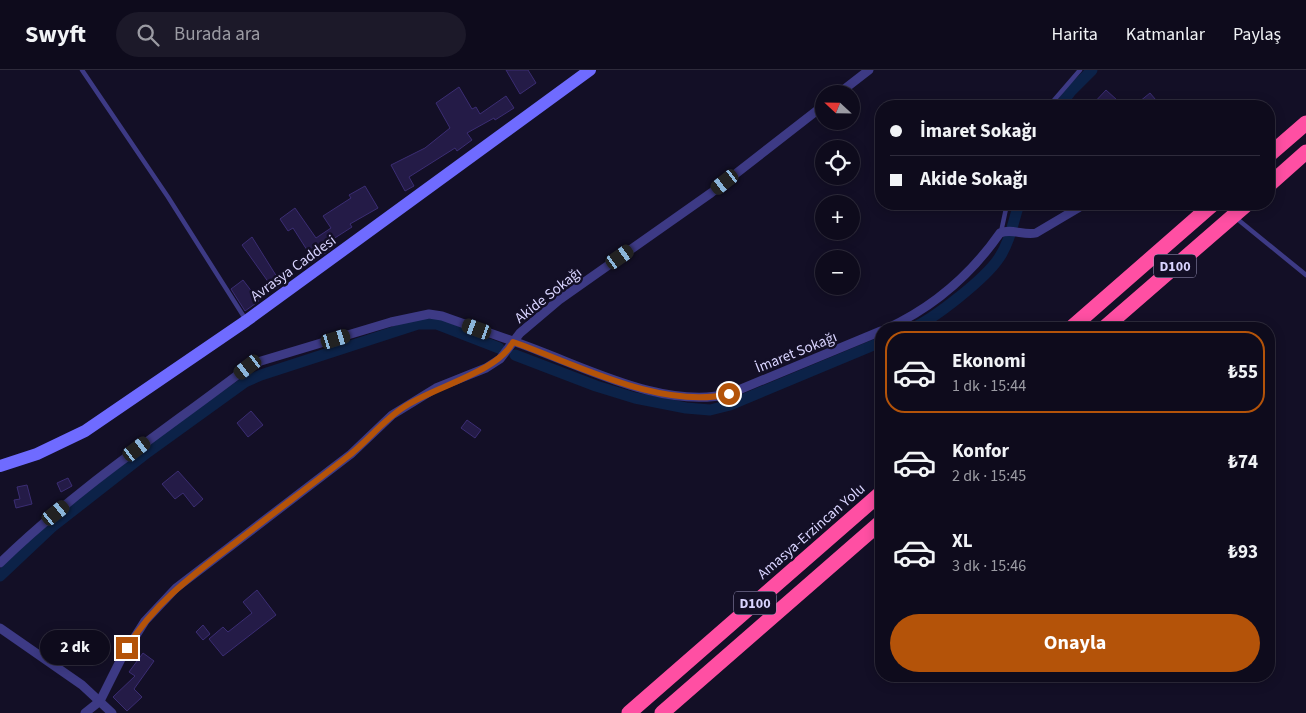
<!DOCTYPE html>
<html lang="tr">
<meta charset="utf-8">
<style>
:root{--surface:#0e0b1c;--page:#1c1929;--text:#f1f3f6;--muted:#9b9ba3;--line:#2e2b3b;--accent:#b45309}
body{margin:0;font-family:"Source Sans 3",sans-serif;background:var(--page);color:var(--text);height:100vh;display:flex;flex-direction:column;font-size:19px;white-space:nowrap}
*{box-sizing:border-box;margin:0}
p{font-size:16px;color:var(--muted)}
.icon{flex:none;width:28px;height:28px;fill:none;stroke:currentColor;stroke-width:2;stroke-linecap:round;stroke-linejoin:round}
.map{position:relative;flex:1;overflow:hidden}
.details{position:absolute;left:875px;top:252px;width:400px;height:360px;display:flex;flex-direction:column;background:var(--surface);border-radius:20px;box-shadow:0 2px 12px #0003,0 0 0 1px var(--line)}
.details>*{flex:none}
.top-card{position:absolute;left:875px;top:30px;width:400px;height:110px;border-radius:20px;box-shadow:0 2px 12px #0003,0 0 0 1px var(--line);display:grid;align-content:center;height:110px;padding:0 15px;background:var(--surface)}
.needle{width:32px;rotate:292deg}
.buttons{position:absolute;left:815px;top:15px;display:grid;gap:10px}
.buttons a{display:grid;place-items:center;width:45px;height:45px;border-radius:50%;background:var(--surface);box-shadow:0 2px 12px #0003,0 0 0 1px var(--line);font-size:25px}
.end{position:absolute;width:22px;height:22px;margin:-11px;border:6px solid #b45309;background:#fff;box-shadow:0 0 0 2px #fff}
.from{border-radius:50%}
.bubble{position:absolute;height:35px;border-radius:18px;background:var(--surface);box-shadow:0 2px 12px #0003,0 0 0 1px var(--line);font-size:16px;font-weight:700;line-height:35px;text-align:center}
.car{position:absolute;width:15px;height:30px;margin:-15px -8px;border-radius:6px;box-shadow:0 0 4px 1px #0007;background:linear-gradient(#222 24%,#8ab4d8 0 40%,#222 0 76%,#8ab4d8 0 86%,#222 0)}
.top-card b{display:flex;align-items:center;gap:18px;height:48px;font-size:19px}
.top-card b+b{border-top:1px solid var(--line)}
.top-card i{width:12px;height:12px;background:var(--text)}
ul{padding:9px 0 0;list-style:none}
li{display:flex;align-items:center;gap:15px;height:82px;margin:0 10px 8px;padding:0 5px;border:2px solid transparent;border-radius:20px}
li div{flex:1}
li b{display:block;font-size:19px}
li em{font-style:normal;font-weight:700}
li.current{border-color:var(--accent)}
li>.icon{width:45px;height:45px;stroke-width:1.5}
.cta{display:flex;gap:10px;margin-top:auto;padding:10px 15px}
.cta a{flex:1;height:58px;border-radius:30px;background:var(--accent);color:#fff;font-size:20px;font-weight:700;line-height:58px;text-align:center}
header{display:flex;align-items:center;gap:30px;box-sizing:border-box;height:70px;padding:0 25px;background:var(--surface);border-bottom:1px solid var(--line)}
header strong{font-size:24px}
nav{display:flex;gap:28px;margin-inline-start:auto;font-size:18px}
.search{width:350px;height:45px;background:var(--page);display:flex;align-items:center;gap:12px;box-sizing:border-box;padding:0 18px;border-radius:28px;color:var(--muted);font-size:19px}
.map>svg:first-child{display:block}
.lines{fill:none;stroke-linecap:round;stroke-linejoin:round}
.canal{stroke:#0c2248;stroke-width:11}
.building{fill:#241b47;stroke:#3b2d73}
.lane{stroke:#3d3a85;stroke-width:4.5}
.street{stroke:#3d3a85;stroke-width:9}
.secondary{stroke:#6f6bff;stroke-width:12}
.highway{stroke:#ff4fa3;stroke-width:15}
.route{stroke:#b45309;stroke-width:6}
.labels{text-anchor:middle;stroke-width:5;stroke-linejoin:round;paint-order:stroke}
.shield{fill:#130f26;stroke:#9e99be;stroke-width:1}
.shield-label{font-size:14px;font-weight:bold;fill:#d9d4ff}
.street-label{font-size:15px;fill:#d9d4ff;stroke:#130f26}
</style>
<header>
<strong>Swyft</strong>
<div class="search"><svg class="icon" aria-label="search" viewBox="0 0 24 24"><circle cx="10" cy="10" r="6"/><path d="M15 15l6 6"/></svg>Burada ara</div>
<nav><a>Harita</a><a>Katmanlar</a><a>Paylaş</a></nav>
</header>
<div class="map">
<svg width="1306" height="643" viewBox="0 0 1306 643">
<rect width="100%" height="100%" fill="#130f26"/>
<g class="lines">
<!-- canal -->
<g class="canal">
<polyline points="1060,36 1071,21 1092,0"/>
<path d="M911 259C934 249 985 209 999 188 1010 172 1013 152 1019 134"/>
<polyline points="515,285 596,316 635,328 686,338 710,340 730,335 881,272"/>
<polyline points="0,506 52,457 148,382 245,312 261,305 418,254 437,254 499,278"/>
</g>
</g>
<!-- building -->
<g class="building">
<polygon points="506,0 528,0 536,13 520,24"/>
<polygon points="459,17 472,39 476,37 480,44 506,26 514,38 495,50 494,48 467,63 472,70 457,81 455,78 409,107 414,116 405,121 391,95 425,78 450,58 436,33"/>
<polygon points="1106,20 1117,30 1111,36 1091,36"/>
<polygon points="1150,23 1161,36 1134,36"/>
<polygon points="365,116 378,138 350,154 352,157 327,173 331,179 314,191 293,158 288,161 280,149 295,138 316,168 331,158 323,146 351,128 349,125"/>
<polygon points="252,167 282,215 274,220 242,175"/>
<polygon points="243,210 259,231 245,241 231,219"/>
<polygon points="251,341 263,355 248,367 237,353"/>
<polygon points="467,350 481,360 475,368 461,358"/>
<polygon points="178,401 203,429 194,437 183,423 175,429 162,414"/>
<polygon points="68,408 72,416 61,422 57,413"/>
<polygon points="27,415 32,434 16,438 14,430 20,429 17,417"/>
<polygon points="257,520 276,545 223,586 209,569 223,557 228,562 252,543 243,532"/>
<polygon points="203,555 210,564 203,570 196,562"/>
<polygon points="143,583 154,591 134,619 142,627 127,641 113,627 135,606 129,602"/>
</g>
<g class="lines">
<!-- lane -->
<g class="lane">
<polyline points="82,0 168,127 246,250"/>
<polyline points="1049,36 1080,0"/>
<polyline points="1236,148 1306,205"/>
<polyline points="1001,162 1007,134"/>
</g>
<!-- street -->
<g class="street">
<polyline points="838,24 869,0"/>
<polyline points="1193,134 1205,141"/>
<path d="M886 259C934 237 970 206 1000 163 1012 158 1024 166 1036 163L1085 134"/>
<path d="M0 493C76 419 164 361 248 297L261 291 391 252 429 244 442 246C475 258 509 269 542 282 599 304 668 338 729 324L881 261"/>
<polyline points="0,558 82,615 112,643"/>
<polyline points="85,643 100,631 121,589 145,551 176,518 351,384 392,345 436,318 486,298 500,289 520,263 559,230 711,123 824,35"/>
</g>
<!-- secondary -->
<polyline class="secondary" points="0,396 37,384 85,361 246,251 590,0"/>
<!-- highway -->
<g class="highway">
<polyline points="1269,85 1306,53"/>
<polyline points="1269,115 1306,82"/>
<polyline points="1070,259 1213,134"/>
<polyline points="1103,259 1247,134"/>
<polyline points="629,643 881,423"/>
<polyline points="662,643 881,452"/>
</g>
</g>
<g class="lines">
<!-- route -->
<path class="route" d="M127 578C154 533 194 504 235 473 272 444 310 416 347 387 367 372 382 351 404 337 433 317 498 302 513 272 576 294 661 340 729 324"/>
</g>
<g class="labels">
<!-- shield labels -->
<g class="shield">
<rect x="1154" y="184.5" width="42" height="23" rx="4"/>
<rect x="734" y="521.5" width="42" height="23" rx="4"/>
</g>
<g class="shield-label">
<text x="1175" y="201">D100</text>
<text x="755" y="538">D100</text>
</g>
<!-- street labels -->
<g class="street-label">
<text transform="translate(293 198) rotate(-36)" y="5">Avrasya Caddesi</text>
<text transform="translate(548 225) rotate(-38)" y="5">Akide Sokağı</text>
<text transform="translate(796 282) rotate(-22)" y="5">İmaret Sokağı</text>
<text transform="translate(811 461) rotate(-41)" y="5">Amasya-Erzincan Yolu</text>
</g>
</g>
</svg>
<div class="buttons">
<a><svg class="needle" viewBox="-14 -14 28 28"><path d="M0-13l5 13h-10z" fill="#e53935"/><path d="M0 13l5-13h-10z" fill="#9b9ba3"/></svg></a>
<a><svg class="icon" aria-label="locate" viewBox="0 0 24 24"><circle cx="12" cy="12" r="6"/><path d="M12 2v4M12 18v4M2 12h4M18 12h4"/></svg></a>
<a>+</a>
<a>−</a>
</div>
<i class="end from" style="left:729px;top:324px"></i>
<i class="end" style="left:127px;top:578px"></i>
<div class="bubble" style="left:40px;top:560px;width:70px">2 dk</div>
<i class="car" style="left:725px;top:112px;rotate:232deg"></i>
<i class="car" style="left:620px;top:187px;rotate:55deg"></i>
<i class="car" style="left:477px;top:259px;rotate:290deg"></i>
<i class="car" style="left:336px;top:269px;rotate:73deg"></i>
<i class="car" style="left:248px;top:297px;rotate:233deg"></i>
<i class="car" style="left:137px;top:379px;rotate:53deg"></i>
<i class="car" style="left:56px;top:443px;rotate:51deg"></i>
<div class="top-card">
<b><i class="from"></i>İmaret Sokağı</b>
<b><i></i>Akide Sokağı</b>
</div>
<section class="details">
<ul>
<li class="current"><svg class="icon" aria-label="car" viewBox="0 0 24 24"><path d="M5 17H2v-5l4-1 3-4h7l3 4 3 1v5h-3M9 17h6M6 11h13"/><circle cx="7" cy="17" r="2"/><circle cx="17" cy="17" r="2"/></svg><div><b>Ekonomi</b><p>1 dk · 15:44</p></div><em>₺55</em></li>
<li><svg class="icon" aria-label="car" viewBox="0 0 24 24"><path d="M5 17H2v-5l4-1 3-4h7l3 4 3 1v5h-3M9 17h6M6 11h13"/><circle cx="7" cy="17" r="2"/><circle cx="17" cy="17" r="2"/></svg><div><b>Konfor</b><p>2 dk · 15:45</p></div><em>₺74</em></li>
<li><svg class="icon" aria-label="car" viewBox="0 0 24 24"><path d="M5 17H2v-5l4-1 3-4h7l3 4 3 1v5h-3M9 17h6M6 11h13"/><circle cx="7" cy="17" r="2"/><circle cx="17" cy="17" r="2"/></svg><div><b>XL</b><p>3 dk · 15:46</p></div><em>₺93</em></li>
</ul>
<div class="cta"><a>Onayla</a></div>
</section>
</div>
